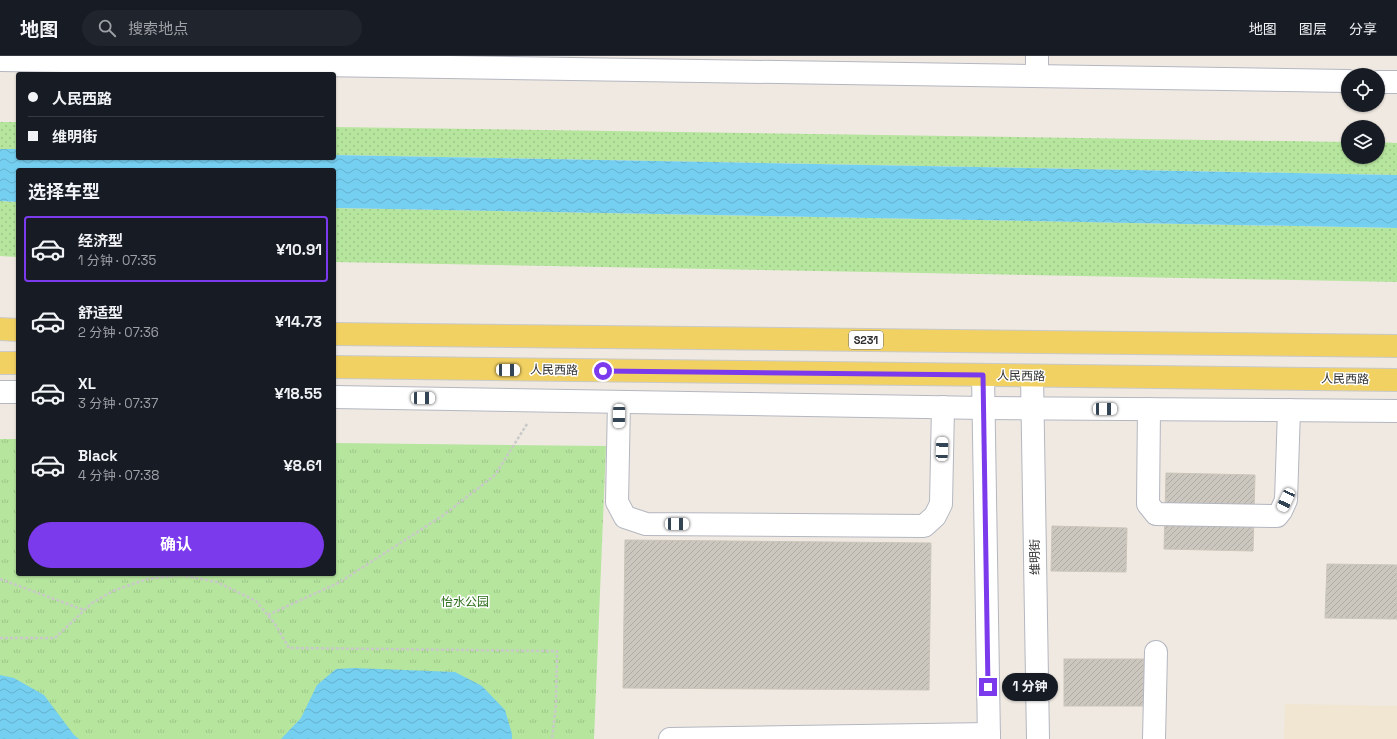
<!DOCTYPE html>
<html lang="zh">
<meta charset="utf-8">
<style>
:root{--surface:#171b24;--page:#20242c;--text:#f1f3f6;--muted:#9ea1a6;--line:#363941;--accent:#7c3aed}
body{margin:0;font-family:"Space Grotesk","Noto Sans SC",sans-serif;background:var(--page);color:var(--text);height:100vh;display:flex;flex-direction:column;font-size:15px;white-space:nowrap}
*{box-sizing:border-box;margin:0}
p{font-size:13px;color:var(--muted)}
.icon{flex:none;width:22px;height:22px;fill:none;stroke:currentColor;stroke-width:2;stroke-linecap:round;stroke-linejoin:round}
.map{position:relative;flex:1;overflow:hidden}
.details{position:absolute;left:16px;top:112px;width:320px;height:408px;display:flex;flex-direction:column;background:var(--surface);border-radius:4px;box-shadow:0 1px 3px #0004}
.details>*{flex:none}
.banner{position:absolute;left:16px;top:16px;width:320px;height:88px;border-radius:4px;box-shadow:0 1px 3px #0004;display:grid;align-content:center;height:88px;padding:0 12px;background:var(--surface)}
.buttons{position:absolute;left:1341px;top:12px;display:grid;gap:8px}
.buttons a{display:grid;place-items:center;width:44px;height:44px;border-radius:50%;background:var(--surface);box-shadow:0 1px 3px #0004;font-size:20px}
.end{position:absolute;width:18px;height:18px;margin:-9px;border:5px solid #7c3aed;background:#fff;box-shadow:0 0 0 2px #fff}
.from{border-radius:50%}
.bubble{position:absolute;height:28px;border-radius:14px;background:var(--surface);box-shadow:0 1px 3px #0004;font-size:13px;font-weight:700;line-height:28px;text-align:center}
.car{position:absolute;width:12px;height:24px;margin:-12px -6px;border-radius:5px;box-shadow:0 0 3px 1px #0007;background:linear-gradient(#fff 24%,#345 0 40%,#fff 0 76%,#345 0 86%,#fff 0)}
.banner b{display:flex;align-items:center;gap:14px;height:38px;font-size:15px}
.banner b+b{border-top:1px solid var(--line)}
.banner i{width:10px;height:10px;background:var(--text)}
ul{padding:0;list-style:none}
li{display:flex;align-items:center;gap:12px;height:66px;margin:0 8px 6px;padding:0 4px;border:2px solid transparent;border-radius:4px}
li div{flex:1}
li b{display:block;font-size:15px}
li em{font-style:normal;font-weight:700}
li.current{border-color:var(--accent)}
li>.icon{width:36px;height:36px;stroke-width:1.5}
h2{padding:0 12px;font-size:18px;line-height:48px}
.button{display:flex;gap:8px;margin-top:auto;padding:8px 12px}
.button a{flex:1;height:46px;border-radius:24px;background:var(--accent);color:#fff;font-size:16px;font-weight:700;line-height:46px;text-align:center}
header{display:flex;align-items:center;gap:24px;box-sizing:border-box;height:56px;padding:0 20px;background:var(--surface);border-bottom:1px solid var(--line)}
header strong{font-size:19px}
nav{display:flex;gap:22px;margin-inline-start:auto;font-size:14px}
.search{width:280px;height:36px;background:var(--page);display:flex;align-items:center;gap:10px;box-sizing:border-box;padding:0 14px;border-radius:22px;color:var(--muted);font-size:15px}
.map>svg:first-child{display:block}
.education{fill:#f0e6d1}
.grass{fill:url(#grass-dots)}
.park{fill:url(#park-tufts)}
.water{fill:url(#water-waves)}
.building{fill:url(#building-hatch);stroke:#cbc5ba}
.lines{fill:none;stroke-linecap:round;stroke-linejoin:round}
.minor-casing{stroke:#b4b7c1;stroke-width:24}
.major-casing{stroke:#c9c9c9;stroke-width:24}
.path{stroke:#c9c9c9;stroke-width:2.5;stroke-dasharray:3 2;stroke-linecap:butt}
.minor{stroke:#fff;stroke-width:22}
.major{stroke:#f2d163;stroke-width:22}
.route{stroke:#7c3aed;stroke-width:5}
.labels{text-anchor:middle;stroke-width:3;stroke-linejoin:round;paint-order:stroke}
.shield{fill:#fff;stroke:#6d6d6d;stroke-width:1}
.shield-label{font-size:11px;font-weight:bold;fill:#2e2e2e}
.street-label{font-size:12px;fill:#2e2e2e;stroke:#fff}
.park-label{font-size:12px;fill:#2c6e1b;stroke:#fff}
</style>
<header>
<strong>地图</strong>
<div class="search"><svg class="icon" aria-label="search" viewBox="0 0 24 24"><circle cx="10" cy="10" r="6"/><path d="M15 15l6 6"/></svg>搜索地点</div>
<nav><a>地图</a><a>图层</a><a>分享</a></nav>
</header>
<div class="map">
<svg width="1397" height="683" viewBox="0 0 1397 683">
<defs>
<pattern id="grass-dots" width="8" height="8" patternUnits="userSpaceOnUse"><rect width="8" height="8" fill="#b6e59e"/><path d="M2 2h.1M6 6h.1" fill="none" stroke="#9dc588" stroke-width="1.8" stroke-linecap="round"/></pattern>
<pattern id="park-tufts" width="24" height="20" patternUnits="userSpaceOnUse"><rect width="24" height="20" fill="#b6e59e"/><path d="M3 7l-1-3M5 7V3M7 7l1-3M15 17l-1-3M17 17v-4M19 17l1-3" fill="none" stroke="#9dc588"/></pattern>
<pattern id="water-waves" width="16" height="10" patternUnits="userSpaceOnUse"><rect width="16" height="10" fill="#75cff0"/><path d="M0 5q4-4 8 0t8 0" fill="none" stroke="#66b2ce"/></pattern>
<pattern id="building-hatch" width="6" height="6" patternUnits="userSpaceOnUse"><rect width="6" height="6" fill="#cbc7bf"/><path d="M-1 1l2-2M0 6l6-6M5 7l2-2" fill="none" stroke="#afaba4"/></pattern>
</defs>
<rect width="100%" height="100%" fill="#efe9e1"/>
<!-- education -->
<polygon class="education" points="1285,648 1397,650 1397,683 1284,683"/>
<!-- grass -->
<g class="grass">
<rect x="0" y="66" width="18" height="27"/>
<polygon points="334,71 1348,86 1348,101 1378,101 1378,86 1397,87 1397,119 334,99"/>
<polygon points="0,145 18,146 18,201 0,200"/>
<polygon points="334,152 1397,172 1397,226 334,206"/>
</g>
<!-- park -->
<polygon class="park" points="0,383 18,383 18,518 334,518 334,387 606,390 594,683 0,683"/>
<!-- water -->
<g class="water">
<polygon points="0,93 18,93 18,102 334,102 334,99 1397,119 1397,172 334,152 334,114 18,114 18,146 0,145"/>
<polygon points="354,612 455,616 482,630 505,654 512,678 512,683 281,683 301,662 317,629 336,613"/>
<polygon points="0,619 14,622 44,639 74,679 79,683 0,683"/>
</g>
<!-- building -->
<g class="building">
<polygon points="1166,417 1255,419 1253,495 1164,493"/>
<polygon points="1052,470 1127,472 1126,516 1051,515"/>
<polygon points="625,484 931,487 929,634 623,632"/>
<polygon points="1327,508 1397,509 1397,563 1325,562"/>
<rect x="1064" y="603" width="80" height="47"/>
</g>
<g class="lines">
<!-- minor casing -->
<g class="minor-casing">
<g id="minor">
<polyline points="1037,0 1037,20"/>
<polyline points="0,4 1348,25"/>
<polyline points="1378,26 1397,26"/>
<polyline points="983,319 989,683"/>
<polyline points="1032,320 1038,683"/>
<polyline points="0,336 18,336"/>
<polyline points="334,341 984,352 1397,355"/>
<polyline points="619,346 617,446 625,461 646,468 924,470 935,460 941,448 943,351"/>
<polyline points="1149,353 1148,448 1156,458 1277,460 1281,455 1286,444 1289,354"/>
<polyline points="670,683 989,678"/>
<polyline points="1154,683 1156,596"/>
</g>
</g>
<!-- major casing -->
<g class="major-casing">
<g id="major">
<polyline points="0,273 18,274"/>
<polyline points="334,278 1397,290"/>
<polyline points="0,307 18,307"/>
<polyline points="334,311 1397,324"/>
</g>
</g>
<!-- path -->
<g class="path">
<polyline points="0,523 84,554"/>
<polyline points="268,559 340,526 445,458 495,419 527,368"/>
<polyline points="0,582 55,582 92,547 113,535 147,523 181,519 217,526 256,545 275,568 289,592 557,595 556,648 552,683"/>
</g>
<!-- minor -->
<use href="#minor" class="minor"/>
<!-- major -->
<use href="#major" class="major"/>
</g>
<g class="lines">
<!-- route -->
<polyline class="route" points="603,315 983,319 988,631"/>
</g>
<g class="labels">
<!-- shield labels -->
<rect class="shield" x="849" y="275" width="34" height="18" rx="3"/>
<g class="shield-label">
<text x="866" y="288">S231</text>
</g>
<!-- street labels -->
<g class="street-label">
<text transform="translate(554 314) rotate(1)" y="4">人民西路</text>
<text transform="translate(1021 320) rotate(1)" y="4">人民西路</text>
<text transform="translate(1345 323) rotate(1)" y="4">人民西路</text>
<text transform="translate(1035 501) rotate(-91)" y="4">维明街</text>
</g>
<!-- park labels -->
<g class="park-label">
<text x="465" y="550">怡水公园</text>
</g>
</g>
</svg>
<div class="buttons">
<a><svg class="icon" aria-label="locate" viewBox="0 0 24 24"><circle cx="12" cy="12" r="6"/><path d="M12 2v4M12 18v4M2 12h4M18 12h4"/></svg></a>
<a><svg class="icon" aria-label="layers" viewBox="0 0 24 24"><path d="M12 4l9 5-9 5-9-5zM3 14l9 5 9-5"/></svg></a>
</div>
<i class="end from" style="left:603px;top:315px"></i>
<i class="end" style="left:988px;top:631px"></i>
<div class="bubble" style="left:1002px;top:617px;width:56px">1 分钟</div>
<i class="car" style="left:508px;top:314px;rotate:91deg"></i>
<i class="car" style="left:423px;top:342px;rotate:91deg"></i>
<i class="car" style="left:1105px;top:353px;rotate:90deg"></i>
<i class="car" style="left:619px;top:360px;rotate:181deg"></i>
<i class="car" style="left:942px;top:393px;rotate:2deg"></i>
<i class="car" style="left:1286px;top:444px;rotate:205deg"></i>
<i class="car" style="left:677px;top:468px;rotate:90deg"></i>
<div class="banner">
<b><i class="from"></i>人民西路</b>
<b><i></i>维明街</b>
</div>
<section class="details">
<h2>选择车型</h2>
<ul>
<li class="current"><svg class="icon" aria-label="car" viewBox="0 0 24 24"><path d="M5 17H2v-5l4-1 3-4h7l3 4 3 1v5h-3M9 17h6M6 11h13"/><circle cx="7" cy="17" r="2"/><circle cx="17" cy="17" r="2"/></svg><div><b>经济型</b><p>1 分钟 · 07:35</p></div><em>¥10.91</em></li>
<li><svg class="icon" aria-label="car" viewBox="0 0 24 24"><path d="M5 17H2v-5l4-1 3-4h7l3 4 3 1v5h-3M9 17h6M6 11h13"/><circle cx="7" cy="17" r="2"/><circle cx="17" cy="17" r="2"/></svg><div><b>舒适型</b><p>2 分钟 · 07:36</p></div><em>¥14.73</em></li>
<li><svg class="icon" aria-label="car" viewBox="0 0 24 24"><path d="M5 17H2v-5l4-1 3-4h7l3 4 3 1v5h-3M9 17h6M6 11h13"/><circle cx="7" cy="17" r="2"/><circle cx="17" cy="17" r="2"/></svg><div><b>XL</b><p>3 分钟 · 07:37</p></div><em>¥18.55</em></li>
<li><svg class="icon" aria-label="car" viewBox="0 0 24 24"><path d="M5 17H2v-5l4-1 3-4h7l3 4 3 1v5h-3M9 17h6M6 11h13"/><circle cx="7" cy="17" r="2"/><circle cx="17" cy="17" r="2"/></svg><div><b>Black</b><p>4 分钟 · 07:38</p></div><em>¥8.61</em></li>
</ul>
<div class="button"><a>确认</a></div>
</section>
</div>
